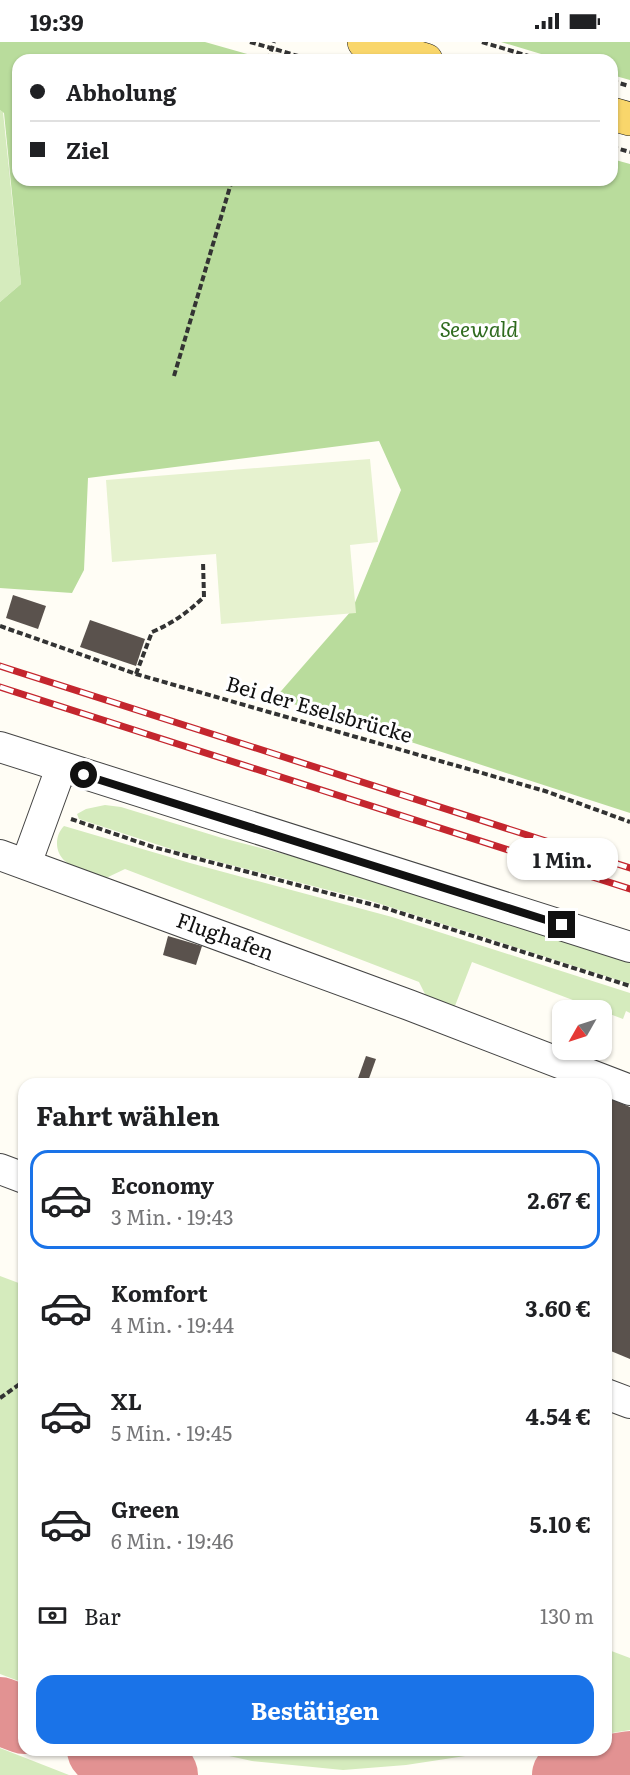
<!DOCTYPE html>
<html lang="de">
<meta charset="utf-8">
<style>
:root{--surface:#fff;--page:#f6f6f6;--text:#202124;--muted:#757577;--line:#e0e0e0;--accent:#1a73e8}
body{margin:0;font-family:Literata,serif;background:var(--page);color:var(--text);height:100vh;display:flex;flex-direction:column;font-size:22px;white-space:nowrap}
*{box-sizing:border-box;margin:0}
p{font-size:20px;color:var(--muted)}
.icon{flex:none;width:33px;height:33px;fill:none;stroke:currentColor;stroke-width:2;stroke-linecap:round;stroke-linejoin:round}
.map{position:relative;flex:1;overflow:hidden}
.side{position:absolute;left:18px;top:1036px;width:594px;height:678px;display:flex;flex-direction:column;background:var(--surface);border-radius:18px;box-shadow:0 2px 4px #0004}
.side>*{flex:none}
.top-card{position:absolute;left:12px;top:12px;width:606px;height:132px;border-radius:18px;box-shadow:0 2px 4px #0004;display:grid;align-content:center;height:132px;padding:0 18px;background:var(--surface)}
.needle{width:39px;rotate:231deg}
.controls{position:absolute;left:552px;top:958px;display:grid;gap:12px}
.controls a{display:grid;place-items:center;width:60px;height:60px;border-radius:12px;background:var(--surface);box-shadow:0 2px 4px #0004;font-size:30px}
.end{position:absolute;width:27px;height:27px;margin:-14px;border:8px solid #111;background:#fff;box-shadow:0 0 0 3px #fff}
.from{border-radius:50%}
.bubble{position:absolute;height:42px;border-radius:18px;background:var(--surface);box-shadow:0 2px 4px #0004;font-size:20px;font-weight:700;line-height:42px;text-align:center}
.top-card b{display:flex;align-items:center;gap:21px;height:57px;font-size:22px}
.top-card b+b{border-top:2px solid var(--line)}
.top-card i{width:15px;height:15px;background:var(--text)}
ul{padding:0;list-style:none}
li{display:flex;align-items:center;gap:18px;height:99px;margin:0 12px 9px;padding:0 6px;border:3px solid transparent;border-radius:18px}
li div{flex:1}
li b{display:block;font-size:22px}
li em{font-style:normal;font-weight:700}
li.active{border-color:var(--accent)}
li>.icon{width:54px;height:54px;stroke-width:1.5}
h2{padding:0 18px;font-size:27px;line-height:72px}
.pay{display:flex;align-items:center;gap:15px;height:66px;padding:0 18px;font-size:22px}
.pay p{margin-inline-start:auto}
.cta{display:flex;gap:12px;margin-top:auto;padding:12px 18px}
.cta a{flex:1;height:69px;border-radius:18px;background:var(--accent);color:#fff;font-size:24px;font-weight:700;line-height:69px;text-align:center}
.status{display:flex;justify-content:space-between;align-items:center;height:42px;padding:0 30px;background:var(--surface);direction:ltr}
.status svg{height:16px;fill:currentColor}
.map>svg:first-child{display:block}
.green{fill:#d5ebbd}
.forest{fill:#b9dc9c}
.pitch{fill:#e6f2cf}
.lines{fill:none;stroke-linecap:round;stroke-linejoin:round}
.taxiway{stroke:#e29292;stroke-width:68}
.building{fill:#5a524d}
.minor-casing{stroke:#444;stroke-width:32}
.major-casing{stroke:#222;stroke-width:34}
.path{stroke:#333;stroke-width:4;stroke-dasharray:6 3;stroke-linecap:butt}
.minor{stroke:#fff;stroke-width:30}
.major{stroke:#f9d66b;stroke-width:33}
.rail-casing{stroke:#c4262e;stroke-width:7}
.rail{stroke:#fff;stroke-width:4.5;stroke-dasharray:14;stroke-linecap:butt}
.route{stroke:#111;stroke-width:8}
.labels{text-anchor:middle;stroke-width:6;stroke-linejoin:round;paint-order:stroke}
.park-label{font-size:21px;font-style:italic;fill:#2f6b1f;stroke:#fff}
.street-label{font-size:21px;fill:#111;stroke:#fff}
</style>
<div class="status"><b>19:39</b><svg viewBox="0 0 49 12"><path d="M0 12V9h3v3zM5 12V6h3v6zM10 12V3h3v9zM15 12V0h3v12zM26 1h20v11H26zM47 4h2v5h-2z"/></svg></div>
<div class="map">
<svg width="630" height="1733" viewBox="0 0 630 1733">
<rect width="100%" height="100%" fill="#fffdf5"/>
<!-- green -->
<g class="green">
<polygon points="0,68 3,70 21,242 0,260"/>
<polygon points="105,763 121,765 222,796 353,830 630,915 630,942 371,859 180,810 79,777 77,772 86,767"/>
<path d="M64 784 190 821 392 875 630 951V971L626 969 623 977 472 920 453 969 429 960 419 940 125 827 106 836C95 832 73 826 65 819 54 809 55 793 64 784Z"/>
<polygon points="0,1234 24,1243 24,1641 0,1632"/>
<polygon points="606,1607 630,1616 630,1688 606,1692"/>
<polygon points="0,1706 69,1733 0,1733"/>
<polygon points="206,1709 498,1709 406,1723 343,1728 252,1719"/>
</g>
<!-- forest -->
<g class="forest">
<polygon points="0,0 205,0 268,18 18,18 18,138 612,138 612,117 630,122 630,771 275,656 352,568 401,448 379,399 88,436 84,528 72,551 0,546 0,260 21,242 4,71 0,68"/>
<polygon points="501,0 630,0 630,38 612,33 612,18 561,18"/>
</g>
<!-- pitch -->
<polygon class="pitch" points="370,417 378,500 350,503 356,571 221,582 216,512 112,520 106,438"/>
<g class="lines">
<!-- taxiway -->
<g class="taxiway">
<polyline points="0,1669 24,1678"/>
<polyline points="101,1708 164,1733"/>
<polyline points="566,1733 630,1723"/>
</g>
</g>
<!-- building -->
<g class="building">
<polygon points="13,553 46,564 38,587 6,576"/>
<polygon points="90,578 145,597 136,624 80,605"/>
<polygon points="168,894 202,904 196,923 163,913"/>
<polygon points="366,1014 376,1017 367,1042 356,1042"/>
<polygon points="606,1055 630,1065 630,1317 606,1307"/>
</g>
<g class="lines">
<!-- minor casing -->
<g class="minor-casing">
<g id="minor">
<polyline points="0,705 630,905"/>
<polyline points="0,813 409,963 630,1048"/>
<polyline points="26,822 61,726"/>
<polyline points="0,1127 24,1136"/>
<polyline points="606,1352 630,1361"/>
</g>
</g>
<!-- major casing -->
<g class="major-casing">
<g id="major">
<polyline points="364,0 426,18"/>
<polyline points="612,72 630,77"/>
</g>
</g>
<!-- path -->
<g class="path">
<polyline points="250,0 312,18"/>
<polyline points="482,0 542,18"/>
<polyline points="268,18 274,0"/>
<polyline points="612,39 629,44"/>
<polyline points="612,105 630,110"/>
<polyline points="174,334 232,138"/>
<polyline points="0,584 136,632 545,749 630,780"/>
<path d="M136 632 152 590C173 581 188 570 204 555L203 519"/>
<polyline points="71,777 153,805 385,866 630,944"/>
<polyline points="0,1356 24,1339"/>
</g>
<!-- minor -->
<use href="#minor" class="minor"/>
<!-- major -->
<use href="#major" class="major"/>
<!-- rail casing -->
<g class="rail-casing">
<g id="rail">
<polyline points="0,624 630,826"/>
<polyline points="0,645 630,847"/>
</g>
</g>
<!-- rail -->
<use href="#rail" class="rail"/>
</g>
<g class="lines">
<!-- route -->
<polyline class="route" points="84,733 562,883"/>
</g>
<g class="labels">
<!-- park labels -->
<g class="park-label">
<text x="479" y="295">Seewald</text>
</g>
<!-- street labels -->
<g class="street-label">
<text transform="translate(319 668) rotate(16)" y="7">Bei der Eselsbrücke</text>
<text transform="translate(225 895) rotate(20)" y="7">Flughafen</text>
</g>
</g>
</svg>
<div class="controls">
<a><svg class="needle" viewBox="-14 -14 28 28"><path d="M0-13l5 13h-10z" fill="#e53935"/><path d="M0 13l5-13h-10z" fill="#757577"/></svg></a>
</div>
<i class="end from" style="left:84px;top:733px"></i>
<i class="end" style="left:562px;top:883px"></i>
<div class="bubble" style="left:507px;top:796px;width:111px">1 Min.</div>
<div class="top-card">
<b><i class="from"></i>Abholung</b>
<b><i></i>Ziel</b>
</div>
<section class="side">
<h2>Fahrt wählen</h2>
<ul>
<li class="active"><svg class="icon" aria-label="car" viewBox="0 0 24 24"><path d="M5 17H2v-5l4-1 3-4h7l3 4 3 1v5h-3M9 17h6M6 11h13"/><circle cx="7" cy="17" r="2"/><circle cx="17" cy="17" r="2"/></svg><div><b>Economy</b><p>3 Min. · 19:43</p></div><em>2.67 €</em></li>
<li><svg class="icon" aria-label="car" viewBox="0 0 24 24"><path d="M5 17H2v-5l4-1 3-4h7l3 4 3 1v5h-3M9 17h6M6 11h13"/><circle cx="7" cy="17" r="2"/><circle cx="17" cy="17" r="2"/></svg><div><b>Komfort</b><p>4 Min. · 19:44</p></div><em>3.60 €</em></li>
<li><svg class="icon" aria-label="car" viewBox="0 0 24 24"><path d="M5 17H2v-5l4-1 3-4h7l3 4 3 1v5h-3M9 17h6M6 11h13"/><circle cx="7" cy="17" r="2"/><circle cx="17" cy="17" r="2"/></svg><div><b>XL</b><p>5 Min. · 19:45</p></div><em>4.54 €</em></li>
<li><svg class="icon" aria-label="car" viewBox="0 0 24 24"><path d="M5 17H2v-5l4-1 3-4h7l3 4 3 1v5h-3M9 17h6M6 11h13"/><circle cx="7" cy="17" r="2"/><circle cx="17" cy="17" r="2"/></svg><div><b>Green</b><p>6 Min. · 19:46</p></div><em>5.10 €</em></li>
</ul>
<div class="pay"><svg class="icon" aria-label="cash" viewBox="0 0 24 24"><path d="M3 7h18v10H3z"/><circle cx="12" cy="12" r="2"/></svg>Bar<p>130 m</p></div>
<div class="cta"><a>Bestätigen</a></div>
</section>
</div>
